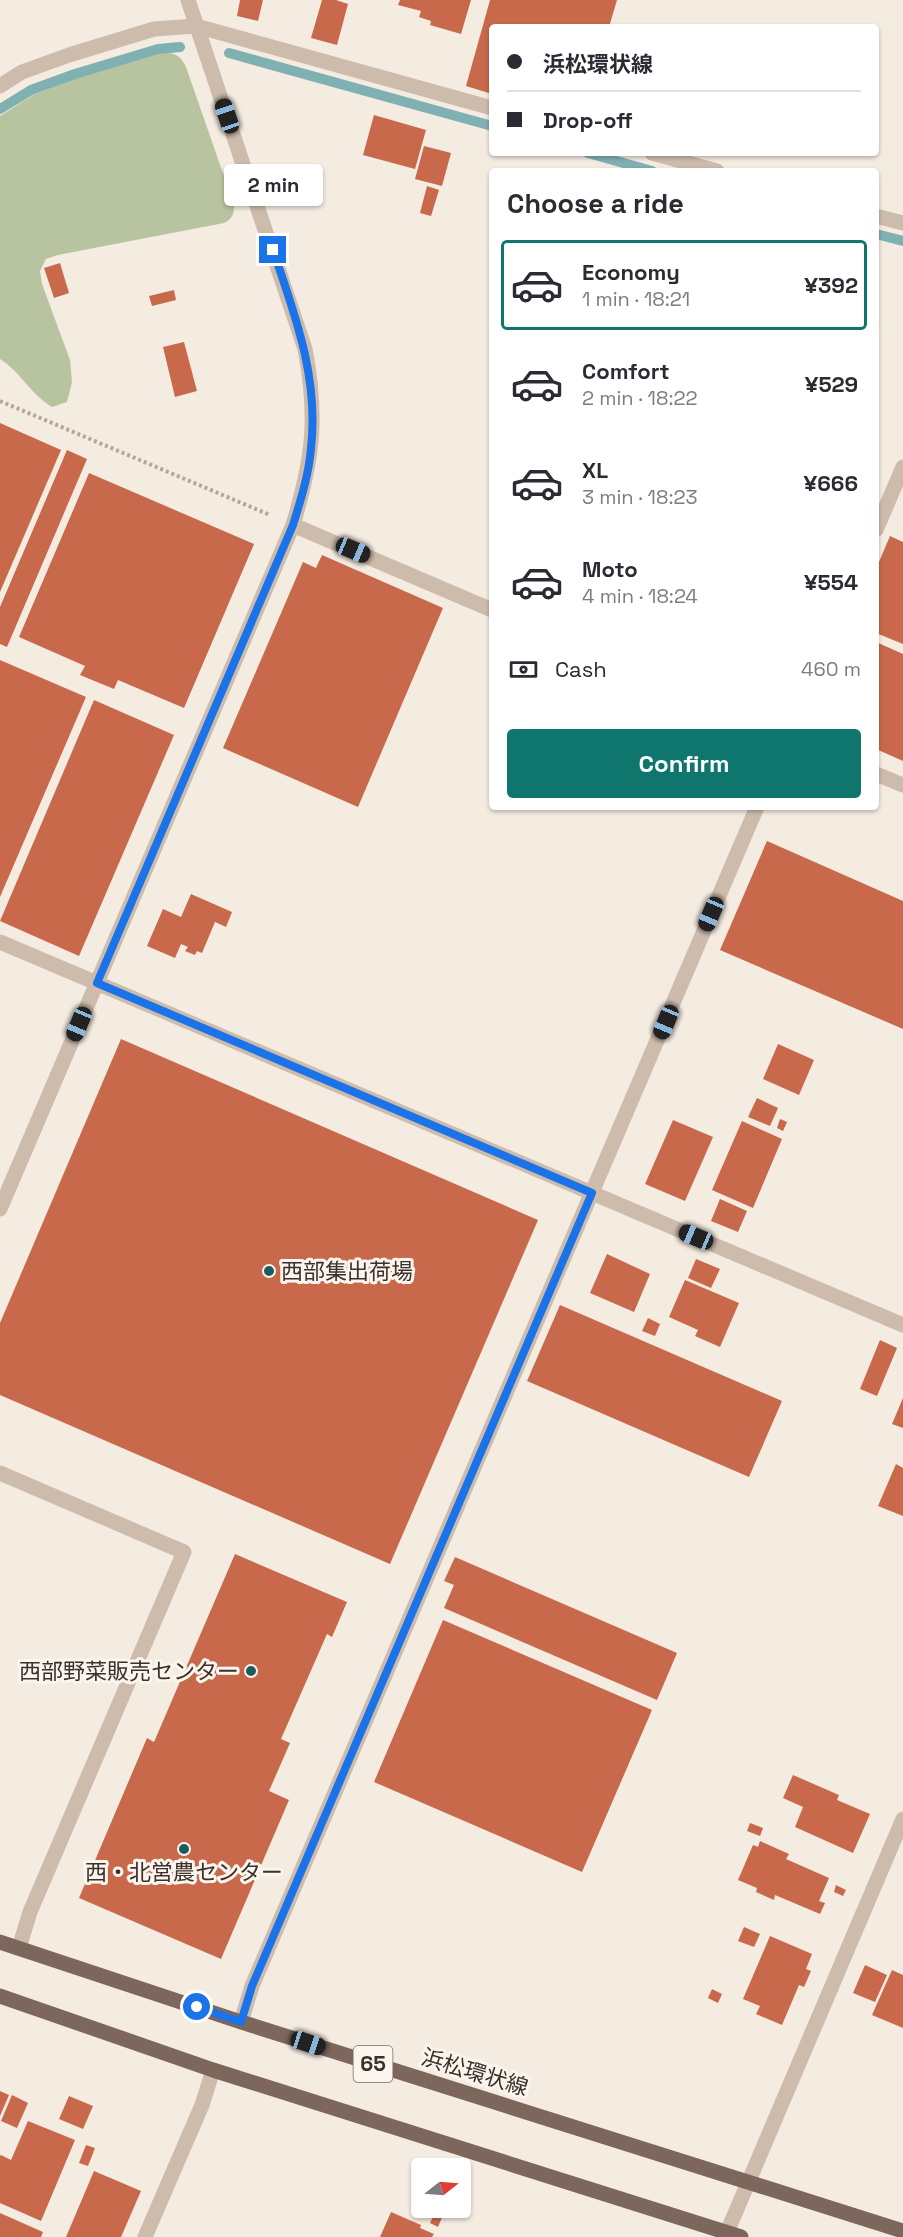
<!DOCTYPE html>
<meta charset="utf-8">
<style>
:root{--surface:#fff;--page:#f2f2f3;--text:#2b2b33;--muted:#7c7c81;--line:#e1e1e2;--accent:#0f766e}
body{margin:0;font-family:"Space Grotesk","Noto Sans JP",sans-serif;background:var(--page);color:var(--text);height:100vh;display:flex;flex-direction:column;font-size:22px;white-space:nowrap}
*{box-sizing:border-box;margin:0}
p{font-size:20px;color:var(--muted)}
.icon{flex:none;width:33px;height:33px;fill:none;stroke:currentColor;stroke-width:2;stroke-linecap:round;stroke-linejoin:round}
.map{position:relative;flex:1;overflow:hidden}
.side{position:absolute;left:489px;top:168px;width:390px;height:642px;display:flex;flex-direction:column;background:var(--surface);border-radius:6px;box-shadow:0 2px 4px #0004}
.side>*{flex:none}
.banner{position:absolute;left:489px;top:24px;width:390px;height:132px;border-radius:6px;box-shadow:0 2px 4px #0004;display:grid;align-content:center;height:132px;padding:0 18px;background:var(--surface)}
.needle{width:39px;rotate:73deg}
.buttons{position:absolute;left:411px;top:2158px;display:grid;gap:12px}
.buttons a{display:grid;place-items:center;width:60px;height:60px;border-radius:6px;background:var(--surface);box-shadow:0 2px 4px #0004;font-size:30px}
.end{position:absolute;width:27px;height:27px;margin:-14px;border:8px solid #1a73e8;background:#fff;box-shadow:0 0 0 3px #fff}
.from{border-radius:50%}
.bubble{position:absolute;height:42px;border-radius:6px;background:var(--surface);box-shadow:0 2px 4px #0004;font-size:20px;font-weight:800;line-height:42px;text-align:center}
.car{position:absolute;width:18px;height:36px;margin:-18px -9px;border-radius:8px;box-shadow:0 0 4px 2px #0007;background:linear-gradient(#222 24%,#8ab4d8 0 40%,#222 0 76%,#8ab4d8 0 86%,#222 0)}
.banner b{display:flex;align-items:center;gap:21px;height:57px;font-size:22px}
.banner b+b{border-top:2px solid var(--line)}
.banner i{width:15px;height:15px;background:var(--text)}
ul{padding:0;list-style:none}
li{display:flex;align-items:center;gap:18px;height:90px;margin:0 12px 9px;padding:0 6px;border:3px solid transparent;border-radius:6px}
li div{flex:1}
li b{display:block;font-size:22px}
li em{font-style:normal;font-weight:800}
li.current{border-color:var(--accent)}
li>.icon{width:54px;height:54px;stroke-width:1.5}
h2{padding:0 18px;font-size:27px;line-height:72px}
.pay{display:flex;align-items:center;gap:15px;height:66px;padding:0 18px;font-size:22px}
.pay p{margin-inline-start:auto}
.action{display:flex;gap:12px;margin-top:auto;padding:12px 18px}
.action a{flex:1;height:69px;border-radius:6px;background:var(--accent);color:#fff;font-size:24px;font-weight:800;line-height:69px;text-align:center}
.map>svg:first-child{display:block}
.green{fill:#b8c4a0}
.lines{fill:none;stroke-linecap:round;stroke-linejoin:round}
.stream{stroke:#7fb0b2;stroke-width:10}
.building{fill:#c8694b}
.path{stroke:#b9a596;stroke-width:4;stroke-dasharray:3 3;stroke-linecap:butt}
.minor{stroke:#cdbbac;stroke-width:15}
.major{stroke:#7d675c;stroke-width:15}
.route{stroke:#1a73e8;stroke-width:8}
.poi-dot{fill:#1f5a5e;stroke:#fbf5ee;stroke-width:2}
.labels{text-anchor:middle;stroke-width:6;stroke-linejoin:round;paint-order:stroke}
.shield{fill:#fbf5ee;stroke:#756b66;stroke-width:1.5}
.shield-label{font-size:21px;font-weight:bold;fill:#3b302b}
.poi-label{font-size:22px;fill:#3b302b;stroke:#fbf5ee;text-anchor:start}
.street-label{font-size:22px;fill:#3b302b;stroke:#fbf5ee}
</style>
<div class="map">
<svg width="903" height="2237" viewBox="0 0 903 2237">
<rect width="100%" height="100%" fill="#f4ebe1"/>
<!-- green -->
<path class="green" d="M158 53C173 52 180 54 186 67L234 205C234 215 232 219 224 223L58 255 46 259 40 271 42 284 70 360 72 382 67 402 52 407C30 394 21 372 0 359V116L33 95 77 78Z"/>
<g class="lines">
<!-- stream -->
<g class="stream">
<polyline points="229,53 492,126"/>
<polyline points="0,109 31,90 75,74 158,49 180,47"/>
<polyline points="588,153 652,171"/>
<polyline points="876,234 903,241"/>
</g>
</g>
<!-- building -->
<g class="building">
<polygon points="240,0 263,0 258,21 237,16"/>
<polygon points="322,0 336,0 348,4 337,45 311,38"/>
<polygon points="400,0 471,0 461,34 430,25 431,21 419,17 421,11 398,5"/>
<polygon points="490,0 617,0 609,27 492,27 492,94 466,86"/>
<polygon points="374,115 426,130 415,169 363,155"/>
<polygon points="424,146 451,153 442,186 415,179"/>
<polygon points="427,186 439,190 431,216 420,213"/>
<polygon points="60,263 69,293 54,298 44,268"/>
<polygon points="174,290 176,300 152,306 149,296"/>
<polygon points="184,342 197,391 175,397 163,347"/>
<polygon points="0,423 61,450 0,592"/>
<polygon points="67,450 87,459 7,647 0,644 0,607"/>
<polygon points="89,473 254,544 184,708 118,680 114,689 80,675 85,666 19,637"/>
<polygon points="890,536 903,542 903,644 876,633 876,569"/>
<polygon points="322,555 443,608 358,807 223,748 303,562 316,568"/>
<polygon points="876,642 903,654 903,761 876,749"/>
<polygon points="0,660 86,697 0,897"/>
<polygon points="94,700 174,735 79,956 0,921"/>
<polygon points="767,841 903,901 903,1029 720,950"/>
<polygon points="191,894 232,912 226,927 215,922 202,953 197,951 195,955 185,951 188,947 181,944 175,958 147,946 163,909 181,917"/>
<polygon points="121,1039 538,1220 390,1564 0,1395 0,1323"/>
<polygon points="778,1044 814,1060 799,1095 763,1079"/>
<polygon points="757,1098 778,1108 770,1126 748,1117"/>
<polygon points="780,1119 787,1122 783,1131 777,1128"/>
<polygon points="673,1120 713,1137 685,1201 645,1184"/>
<polygon points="742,1121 782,1139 753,1208 712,1190"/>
<polygon points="720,1199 747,1211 738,1232 711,1221"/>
<polygon points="607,1254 650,1274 634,1312 590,1293"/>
<polygon points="696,1259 720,1269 711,1288 688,1278"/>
<polygon points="685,1280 739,1303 720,1347 695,1336 698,1330 669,1317"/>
<polygon points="560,1305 782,1401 749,1477 527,1381"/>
<polygon points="648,1318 660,1324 655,1336 642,1331"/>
<polygon points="880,1340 897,1348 877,1396 860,1389"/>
<polygon points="903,1398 903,1428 892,1424"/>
<polygon points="896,1464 903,1468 903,1516 878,1506"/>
<polygon points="235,1554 347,1602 332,1637 327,1634 281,1739 290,1743 269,1791 289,1800 221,1959 79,1898 147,1738 154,1742"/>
<polygon points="455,1557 677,1653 657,1700 444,1608 454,1585 444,1581"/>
<polygon points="443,1620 652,1710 582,1872 374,1782"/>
<polygon points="793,1775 839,1795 837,1800 870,1814 853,1853 795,1827 803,1807 783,1798"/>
<polygon points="750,1823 763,1828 760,1836 747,1831"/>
<polygon points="760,1841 789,1854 786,1859 829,1878 819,1901 825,1903 820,1914 775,1895 774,1900 756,1892 757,1888 738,1880 753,1845 758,1847"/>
<polygon points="836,1885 846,1890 843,1896 834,1892"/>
<polygon points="744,1927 760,1934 754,1947 738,1941"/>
<polygon points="770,1936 812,1954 806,1969 811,1971 804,1987 799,1985 782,2025 756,2014 760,2006 743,1999"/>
<polygon points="865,1965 887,1975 875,2002 853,1993"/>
<polygon points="892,1970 903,1975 903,2028 872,2015"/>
<polygon points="712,1989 722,1994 718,2003 708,1998"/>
<polygon points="0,2091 9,2095 0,2116"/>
<polygon points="12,2095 28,2103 17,2128 1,2121"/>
<polygon points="69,2096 93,2106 83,2129 59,2119"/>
<polygon points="28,2121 75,2140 41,2221 0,2203 0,2156 1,2155 11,2160"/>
<polygon points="86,2145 95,2148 88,2166 79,2163"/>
<polygon points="94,2171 141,2191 121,2237 66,2237"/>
<polygon points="391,2212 421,2225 420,2228 434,2234 432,2237 380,2237"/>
<polygon points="435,2212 443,2215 438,2227 430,2223"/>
<polygon points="0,2213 43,2232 41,2237 0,2237"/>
</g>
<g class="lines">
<!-- path -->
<polyline class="path" points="0,401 270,515"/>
<!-- minor -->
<g class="minor">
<polyline points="0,86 22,72 69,55 154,29 196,26 492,108"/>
<polyline points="652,153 717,171"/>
<polyline points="876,216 903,223"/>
<polyline points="293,525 492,610"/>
<polyline points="876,530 903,467"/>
<polyline points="876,774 903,785"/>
<polyline points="0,942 903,1325"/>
<path d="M0 1209 293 525C313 458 318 418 305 349L188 0"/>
<polyline points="0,1473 184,1552 30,1912 19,1948"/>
<polyline points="241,2022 252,1986 757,807"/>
<polyline points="145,2237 202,2105 213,2070"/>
<polyline points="725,2237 903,1819"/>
</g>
<!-- major -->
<g class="major">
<polyline points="0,1942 241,2022 903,2231"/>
<polyline points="0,1996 213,2070 741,2237"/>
</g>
</g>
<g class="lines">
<!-- route -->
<path class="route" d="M197 2007 241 2022 252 1986 592 1193 97 983 293 525C301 499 309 474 311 448 319 378 295 315 273 250"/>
</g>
<!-- markers -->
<g class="poi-dot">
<circle cx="269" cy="1271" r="6"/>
<circle cx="251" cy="1671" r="6"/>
<circle cx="184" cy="1849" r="6"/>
</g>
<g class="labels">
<!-- shield labels -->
<rect class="shield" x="353.5" y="2046" width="39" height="36" rx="4.5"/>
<g class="shield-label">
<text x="373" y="2071">65</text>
</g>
<!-- poi labels -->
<g class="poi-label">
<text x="281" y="1279">西部集出荷場</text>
<text x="239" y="1679" text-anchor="end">西部野菜販売センター</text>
<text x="184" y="1880" text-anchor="middle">西・北営農センター</text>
</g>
<!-- street labels -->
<g class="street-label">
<text transform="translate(475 2072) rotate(17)" y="8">浜松環状線</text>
</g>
</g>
</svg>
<div class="buttons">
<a><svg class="needle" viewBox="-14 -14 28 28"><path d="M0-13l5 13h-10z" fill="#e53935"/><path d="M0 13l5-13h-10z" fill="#7c7c81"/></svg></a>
</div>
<i class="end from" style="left:197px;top:2007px"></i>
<i class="end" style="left:273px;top:250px"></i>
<div class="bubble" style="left:224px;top:164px;width:99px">2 min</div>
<i class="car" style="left:227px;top:116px;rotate:341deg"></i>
<i class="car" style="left:353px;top:550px;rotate:113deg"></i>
<i class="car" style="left:711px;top:914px;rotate:203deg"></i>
<i class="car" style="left:666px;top:1022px;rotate:203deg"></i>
<i class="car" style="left:79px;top:1024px;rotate:203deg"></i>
<i class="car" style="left:696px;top:1237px;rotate:293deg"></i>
<i class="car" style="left:308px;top:2043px;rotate:108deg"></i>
<div class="banner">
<b><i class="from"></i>浜松環状線</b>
<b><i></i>Drop-off</b>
</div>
<section class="side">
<h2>Choose a ride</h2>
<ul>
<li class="current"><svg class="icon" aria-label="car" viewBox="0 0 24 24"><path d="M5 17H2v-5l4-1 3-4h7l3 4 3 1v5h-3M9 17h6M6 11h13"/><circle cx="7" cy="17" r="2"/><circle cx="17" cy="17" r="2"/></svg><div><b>Economy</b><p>1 min · 18:21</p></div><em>¥392</em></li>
<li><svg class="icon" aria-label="car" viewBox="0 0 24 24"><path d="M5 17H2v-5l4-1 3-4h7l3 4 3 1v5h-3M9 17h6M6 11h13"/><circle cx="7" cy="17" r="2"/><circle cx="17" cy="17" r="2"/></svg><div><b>Comfort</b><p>2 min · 18:22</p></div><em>¥529</em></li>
<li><svg class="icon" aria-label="car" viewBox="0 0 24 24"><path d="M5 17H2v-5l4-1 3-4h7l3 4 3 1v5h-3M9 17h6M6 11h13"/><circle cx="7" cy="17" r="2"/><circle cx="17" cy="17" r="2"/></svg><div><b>XL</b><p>3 min · 18:23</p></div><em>¥666</em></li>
<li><svg class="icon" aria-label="car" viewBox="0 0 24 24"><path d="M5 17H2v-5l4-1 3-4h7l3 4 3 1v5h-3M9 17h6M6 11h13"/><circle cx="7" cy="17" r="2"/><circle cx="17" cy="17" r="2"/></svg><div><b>Moto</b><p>4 min · 18:24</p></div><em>¥554</em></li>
</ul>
<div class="pay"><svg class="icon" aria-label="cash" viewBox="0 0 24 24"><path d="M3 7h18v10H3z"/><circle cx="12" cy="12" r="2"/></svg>Cash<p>460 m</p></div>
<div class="action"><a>Confirm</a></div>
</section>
</div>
